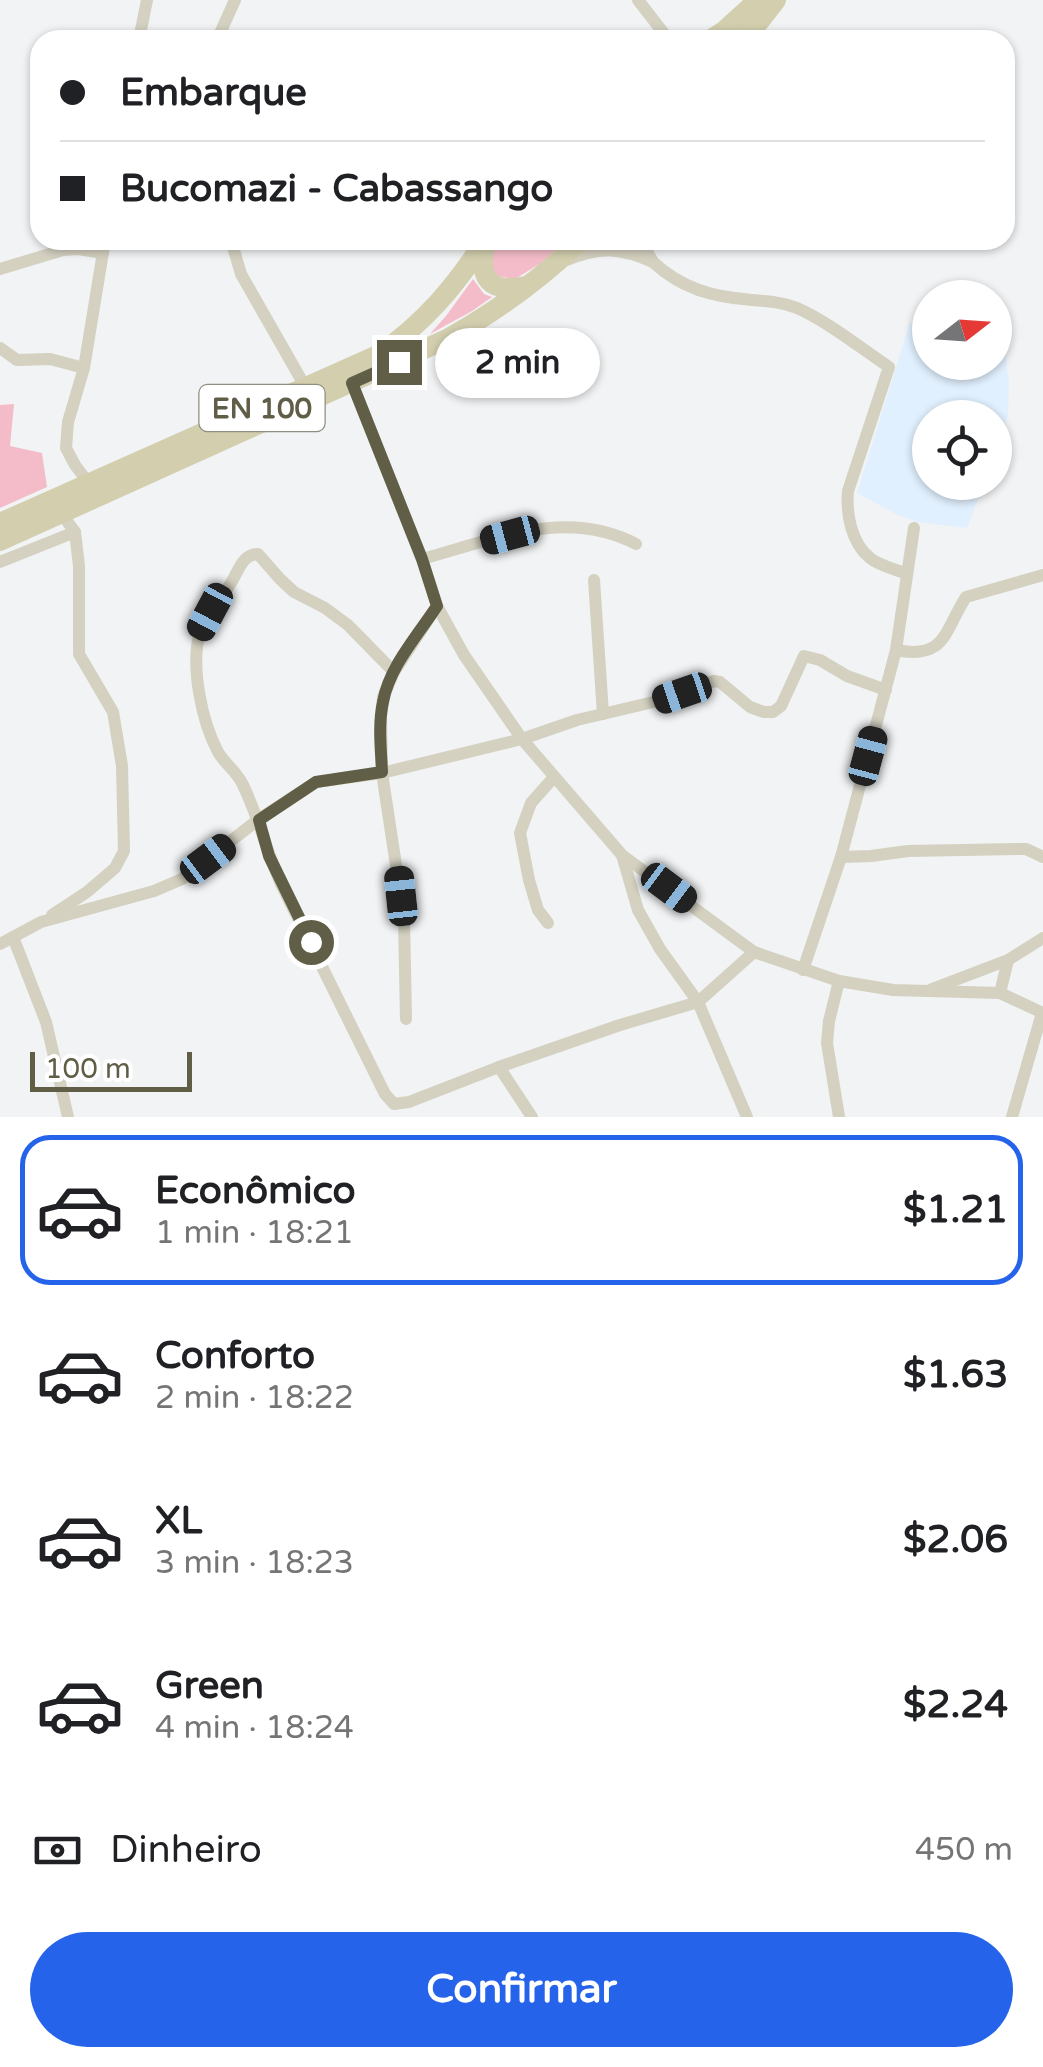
<!DOCTYPE html>
<html lang="pt">
<meta charset="utf-8">
<style>
:root{--surface:#fff;--page:#f6f6f6;--text:#202124;--muted:#757577;--line:#e0e0e0;--accent:#2563eb}
body{margin:0;font-family:"Varela Round",sans-serif;background:var(--page);color:var(--text);height:100vh;display:flex;flex-direction:column;font-size:38px;white-space:nowrap}
*{box-sizing:border-box;margin:0}
p{font-size:32px;color:var(--muted)}
.icon{flex:none;width:55px;height:55px;fill:none;stroke:currentColor;stroke-width:2;stroke-linecap:round;stroke-linejoin:round}
.map{position:relative;height:1117px;overflow:hidden}
.drawer{display:flex;flex-direction:column;background:var(--surface);flex:1}
.drawer>*{flex:none}
.top-card{position:absolute;left:30px;top:30px;width:985px;height:220px;border-radius:30px;box-shadow:0 2px 8px #0004;display:grid;align-content:center;height:220px;padding:0 30px;background:var(--surface)}
.needle{width:65px;rotate:73deg}
.buttons{position:absolute;left:912px;top:280px;display:grid;gap:20px}
.buttons a{display:grid;place-items:center;width:100px;height:100px;border-radius:50%;background:var(--surface);box-shadow:0 2px 8px #0004;font-size:50px}
.scale{position:absolute;left:30px;bottom:25px;width:162px;box-sizing:border-box;padding-left:10px;border:5px solid #615e47;border-top:0;font-size:28px;line-height:35px;white-space:nowrap;color:#615e47;-webkit-text-stroke:8px #fff;paint-order:stroke}
.end{position:absolute;width:45px;height:45px;margin:-22px;border:12px solid #615e47;background:#fff;box-shadow:0 0 0 5px #fff}
.from{border-radius:50%}
.bubble{position:absolute;height:70px;border-radius:35px;background:var(--surface);box-shadow:0 2px 8px #0004;font-size:32px;font-weight:700;line-height:70px;text-align:center}
.car{position:absolute;width:30px;height:60px;margin:-30px -15px;border-radius:12px;box-shadow:0 0 8px 2px #0007;background:linear-gradient(#222 24%,#8ab4d8 0 40%,#222 0 76%,#8ab4d8 0 86%,#222 0)}
.top-card b{display:flex;align-items:center;gap:35px;height:95px;font-size:38px}
.top-card b+b{border-top:2px solid var(--line)}
.top-card i{width:25px;height:25px;background:var(--text)}
ul{padding:18px 0 0;list-style:none}
li{display:flex;align-items:center;gap:30px;height:150px;margin:0 20px 15px;padding:0 10px;border:5px solid transparent;border-radius:30px}
li div{flex:1}
li b{display:block;font-size:38px}
li em{font-style:normal;font-weight:700}
li.active{border-color:var(--accent)}
li>.icon{width:90px;height:90px;stroke-width:1.5}
.pay{display:flex;align-items:center;gap:25px;height:110px;padding:0 30px;font-size:38px}
.pay p{margin-inline-start:auto}
.button{display:flex;gap:20px;margin-top:auto;padding:20px 30px}
.button a{flex:1;height:115px;border-radius:60px;background:var(--accent);color:#fff;font-size:40px;font-weight:700;line-height:115px;text-align:center}
.map>svg:first-child{display:block}
.medical{fill:#e1f0fe}
.green{fill:#f4bcc9}
.lines{fill:none;stroke-linecap:round;stroke-linejoin:round}
.street{stroke:#d4d1c1;stroke-width:12}
.primary{stroke:#d2ceae;stroke-width:20}
.route{stroke:#615e47;stroke-width:12}
.labels{text-anchor:middle;stroke-width:8;stroke-linejoin:round;paint-order:stroke}
.shield{fill:#fff;stroke:#908e7e;stroke-width:2.5}
.shield-label{font-size:28px;font-weight:bold;fill:#615e47}
</style>
<div class="map">
<svg width="1043" height="1117" viewBox="0 0 1043 1117">
<rect width="100%" height="100%" fill="#f1f3f4"/>
<!-- medical -->
<polygon class="medical" points="910,322 930,327 930,362 995,362 995,345 1004,347 1009,380 1008,416 995,451 995,418 930,418 930,482 984,483 967,528 917,522 896,514 857,493"/>
<!-- green -->
<g class="green">
<polygon points="496,240 567,240 541,263 515,279 496,276 488,256"/>
<polygon points="473,279 484,294 492,297 472,311 430,334 446,316"/>
<polygon points="14,404 10,446 42,453 47,487 0,508 0,405"/>
</g>
<g class="lines">
<!-- street -->
<g class="street">
<polyline points="638,0 669,40"/>
<polyline points="139,40 147,0"/>
<polyline points="217,40 235,0"/>
<polyline points="231,240 241,274 306,388"/>
<path d="M567 260C600 246 621 248 653 262L641 240"/>
<path d="M653 262C682 289 713 297 752 300 767 301 782 302 797 308 827 321 862 349 889 367L848 491C846 513 851 543 870 558 880 566 895 569 907 574"/>
<polyline points="0,269 63,250 78,249 103,253"/>
<polyline points="0,348 17,360 50,359 84,368"/>
<polyline points="352,383 422,559 437,606 464,655 522,739 622,855 754,952 839,981 893,990 1000,993 1043,1013"/>
<polyline points="90,485 75,465 66,448 68,422 84,368 105,240"/>
<path d="M422 559C493 540 565 507 636 544"/>
<polyline points="0,562 75,532"/>
<polyline points="594,580 603,714"/>
<path d="M896 650C946 660 944 631 966 597L1043 575"/>
<path d="M394 672 348 625 325 608 294 592 280 579 258 554C241 554 238 574 229 586 219 600 206 615 200 632 190 666 202 722 218 752 225 764 236 771 242 783 258 815 266 850 281 884L385 1094 394 1104 409 1102 499 1067 620 1025 698 1002 754 952"/>
<polyline points="622,855 638,910 660,949 698,1002 747,1117"/>
<polyline points="841,857 871,856 908,851 1017,849 1026,849 1043,857"/>
<polyline points="52,915 87,892 115,868 124,851 122,766 113,712 79,654 79,566 75,532 61,513"/>
<polyline points="548,923 538,910 529,880 520,833 531,803 554,777"/>
<polyline points="13,937 46,1022 68,1117"/>
<polyline points="0,944 41,922 154,891 182,879 259,819 316,782 382,773 522,739 577,720 662,700 714,681 720,682 750,707 764,712 773,712 781,706 804,656 820,660 847,676 886,690"/>
<polyline points="803,970 841,857 896,650 914,528"/>
<polyline points="839,981 829,1021 827,1043 839,1117"/>
<polyline points="932,989 1008,960 1043,938"/>
<polyline points="1000,993 1008,960"/>
<polyline points="406,1019 404,918 382,773 381,716 383,697 394,672 437,606"/>
<polyline points="499,1067 532,1117"/>
<polyline points="1012,1117 1042,1013"/>
</g>
<!-- primary -->
<g class="primary">
<polyline points="710,40 724,31 758,0"/>
<polyline points="745,40 776,0"/>
<path d="M486 242C477 278 489 294 526 286"/>
<path d="M0 523 378 355C424 323 455 287 485 240"/>
<path d="M0 541 449 338C498 310 541 279 581 240"/>
</g>
</g>
<g class="lines">
<!-- route -->
<path class="route" d="M311 942 269 856 259 820 316 782 382 772C381 749 378 725 383 702 389 667 418 635 437 606L422 559 352 383 399 362"/>
</g>
<g class="labels">
<!-- shield labels -->
<rect class="shield" x="199.5" y="385" width="125" height="46" rx="8"/>
<g class="shield-label">
<text x="262" y="418">EN 100</text>
</g>
</g>
</svg>
<div class="buttons">
<a><svg class="needle" viewBox="-14 -14 28 28"><path d="M0-13l5 13h-10z" fill="#e53935"/><path d="M0 13l5-13h-10z" fill="#757577"/></svg></a>
<a><svg class="icon" aria-label="locate" viewBox="0 0 24 24"><circle cx="12" cy="12" r="6"/><path d="M12 2v4M12 18v4M2 12h4M18 12h4"/></svg></a>
</div>
<div class="scale">100 m</div>
<i class="end from" style="left:311px;top:942px"></i>
<i class="end" style="left:399px;top:362px"></i>
<div class="bubble" style="left:435px;top:328px;width:165px">2 min</div>
<i class="car" style="left:510px;top:535px;rotate:255deg"></i>
<i class="car" style="left:210px;top:612px;rotate:208deg"></i>
<i class="car" style="left:682px;top:693px;rotate:251deg"></i>
<i class="car" style="left:868px;top:756px;rotate:15deg"></i>
<i class="car" style="left:208px;top:859px;rotate:53deg"></i>
<i class="car" style="left:669px;top:888px;rotate:127deg"></i>
<i class="car" style="left:401px;top:896px;rotate:354deg"></i>
<div class="top-card">
<b><i class="from"></i>Embarque</b>
<b><i></i>Bucomazi - Cabassango</b>
</div>
</div>
<section class="drawer">
<ul>
<li class="active"><svg class="icon" aria-label="car" viewBox="0 0 24 24"><path d="M5 17H2v-5l4-1 3-4h7l3 4 3 1v5h-3M9 17h6M6 11h13"/><circle cx="7" cy="17" r="2"/><circle cx="17" cy="17" r="2"/></svg><div><b>Econômico</b><p>1 min · 18:21</p></div><em>$1.21</em></li>
<li><svg class="icon" aria-label="car" viewBox="0 0 24 24"><path d="M5 17H2v-5l4-1 3-4h7l3 4 3 1v5h-3M9 17h6M6 11h13"/><circle cx="7" cy="17" r="2"/><circle cx="17" cy="17" r="2"/></svg><div><b>Conforto</b><p>2 min · 18:22</p></div><em>$1.63</em></li>
<li><svg class="icon" aria-label="car" viewBox="0 0 24 24"><path d="M5 17H2v-5l4-1 3-4h7l3 4 3 1v5h-3M9 17h6M6 11h13"/><circle cx="7" cy="17" r="2"/><circle cx="17" cy="17" r="2"/></svg><div><b>XL</b><p>3 min · 18:23</p></div><em>$2.06</em></li>
<li><svg class="icon" aria-label="car" viewBox="0 0 24 24"><path d="M5 17H2v-5l4-1 3-4h7l3 4 3 1v5h-3M9 17h6M6 11h13"/><circle cx="7" cy="17" r="2"/><circle cx="17" cy="17" r="2"/></svg><div><b>Green</b><p>4 min · 18:24</p></div><em>$2.24</em></li>
</ul>
<div class="pay"><svg class="icon" aria-label="cash" viewBox="0 0 24 24"><path d="M3 7h18v10H3z"/><circle cx="12" cy="12" r="2"/></svg>Dinheiro<p>450 m</p></div>
<div class="button"><a>Confirmar</a></div>
</section>
